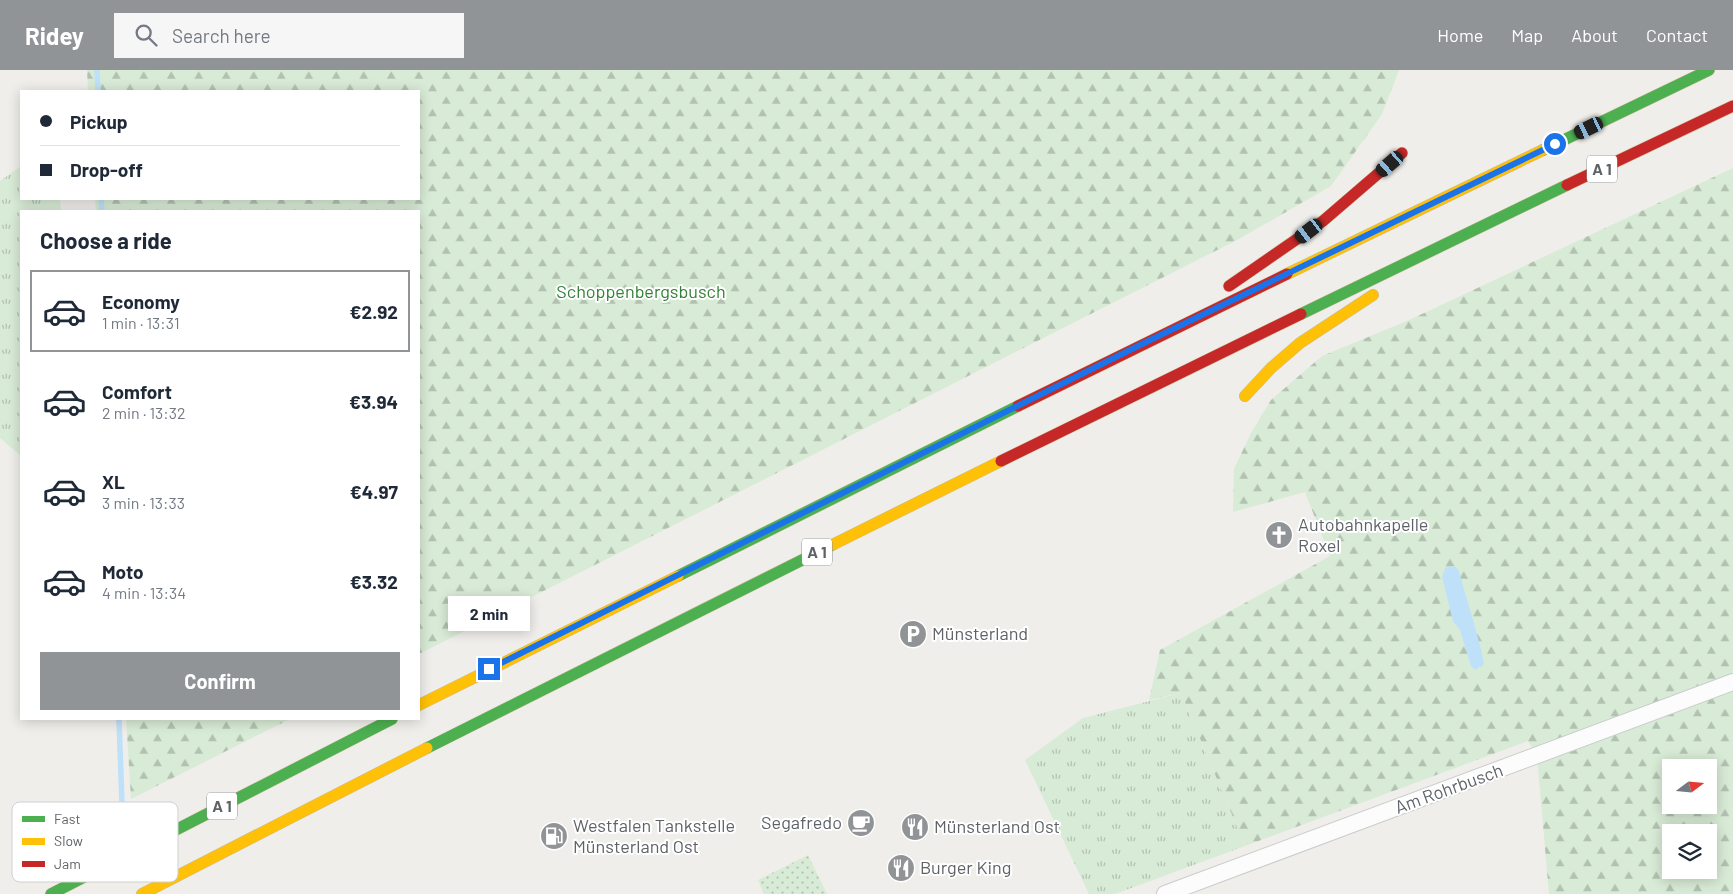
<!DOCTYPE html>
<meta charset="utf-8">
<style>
:root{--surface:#fff;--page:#f6f6f7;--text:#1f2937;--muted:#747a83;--line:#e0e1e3;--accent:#919496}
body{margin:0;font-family:Barlow,sans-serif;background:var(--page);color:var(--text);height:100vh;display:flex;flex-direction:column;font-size:19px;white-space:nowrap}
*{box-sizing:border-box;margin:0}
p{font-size:16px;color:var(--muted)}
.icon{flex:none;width:28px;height:28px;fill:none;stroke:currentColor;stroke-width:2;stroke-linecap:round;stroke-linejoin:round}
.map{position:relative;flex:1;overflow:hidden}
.side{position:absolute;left:20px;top:140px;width:400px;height:510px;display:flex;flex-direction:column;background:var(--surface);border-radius:0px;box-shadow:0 2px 12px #0003}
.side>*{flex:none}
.top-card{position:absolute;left:20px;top:20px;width:400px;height:110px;border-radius:0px;box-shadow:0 2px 12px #0003;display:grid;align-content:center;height:110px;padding:0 20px;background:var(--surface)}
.needle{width:32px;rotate:74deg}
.buttons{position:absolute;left:1662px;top:689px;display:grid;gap:10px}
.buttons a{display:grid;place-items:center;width:55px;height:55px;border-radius:0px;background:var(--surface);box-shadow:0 2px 12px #0003;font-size:25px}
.end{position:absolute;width:22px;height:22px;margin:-11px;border:6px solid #1a73e8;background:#fff;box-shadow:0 0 0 2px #fff}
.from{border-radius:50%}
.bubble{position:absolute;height:35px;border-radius:0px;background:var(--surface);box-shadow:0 2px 12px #0003;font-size:16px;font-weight:700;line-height:35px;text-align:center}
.car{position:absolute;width:15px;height:30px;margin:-15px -8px;border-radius:6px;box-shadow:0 0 4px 1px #0007;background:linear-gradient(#222 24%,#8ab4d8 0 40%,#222 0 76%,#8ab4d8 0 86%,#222 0)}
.top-card b{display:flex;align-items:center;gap:18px;height:48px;font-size:19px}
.top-card b+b{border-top:1px solid var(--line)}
.top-card i{width:12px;height:12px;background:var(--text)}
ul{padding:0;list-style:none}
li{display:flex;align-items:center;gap:15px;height:82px;margin:0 10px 8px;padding:0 10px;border:2px solid transparent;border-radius:0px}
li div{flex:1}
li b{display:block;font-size:19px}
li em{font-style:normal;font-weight:700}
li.current{border-color:var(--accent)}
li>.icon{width:45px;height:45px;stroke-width:1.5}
h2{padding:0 20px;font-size:22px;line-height:60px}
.action{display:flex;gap:10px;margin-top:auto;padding:10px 20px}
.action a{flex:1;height:58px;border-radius:0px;background:var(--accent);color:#fff;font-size:20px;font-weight:700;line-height:58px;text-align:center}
header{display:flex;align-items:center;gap:30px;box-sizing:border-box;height:70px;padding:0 25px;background:var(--accent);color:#fff}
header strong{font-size:24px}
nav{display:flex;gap:28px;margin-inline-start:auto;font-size:18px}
.search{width:350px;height:45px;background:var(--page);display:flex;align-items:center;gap:12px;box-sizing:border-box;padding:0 18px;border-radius:0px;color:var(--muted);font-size:19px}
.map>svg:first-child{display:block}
.grass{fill:url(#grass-tufts)}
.forest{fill:url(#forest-firs);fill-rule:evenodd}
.park{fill:url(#park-dots)}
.water{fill:#bfe0f9}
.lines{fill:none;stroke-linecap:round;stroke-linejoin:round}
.stream{stroke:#bfe0f9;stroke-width:5.5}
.street-casing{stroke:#cbcccc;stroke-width:18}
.fast-casing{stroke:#c8b996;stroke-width:12}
.slow-casing{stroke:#c8b996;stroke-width:12}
.jam-casing{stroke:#c8b996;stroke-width:12}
.street{stroke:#fdfcfc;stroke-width:16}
.fast{stroke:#4caf50;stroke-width:11}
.slow{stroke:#ffc107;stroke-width:11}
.jam{stroke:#c62828;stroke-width:11}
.route{stroke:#1a73e8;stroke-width:6}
.labels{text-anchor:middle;stroke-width:4;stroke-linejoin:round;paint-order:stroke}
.shield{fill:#fff;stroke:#8f9295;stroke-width:1}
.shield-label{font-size:16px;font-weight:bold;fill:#5f6368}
.park-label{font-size:18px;fill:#348238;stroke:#fff}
.poi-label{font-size:18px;fill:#5f6368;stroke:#fff;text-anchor:start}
.street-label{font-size:18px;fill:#5f6368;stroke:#fff}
.key{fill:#fff;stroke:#cfd0d2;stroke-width:1}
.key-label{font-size:14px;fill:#5f6368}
</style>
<header>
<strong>Ridey</strong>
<div class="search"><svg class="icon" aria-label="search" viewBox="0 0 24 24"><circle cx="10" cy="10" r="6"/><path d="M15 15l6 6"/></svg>Search here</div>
<nav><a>Home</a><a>Map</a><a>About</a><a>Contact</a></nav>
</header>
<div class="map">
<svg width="1733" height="824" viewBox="0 0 1733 824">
<defs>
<pattern id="grass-tufts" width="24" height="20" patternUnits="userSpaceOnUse" patternTransform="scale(1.25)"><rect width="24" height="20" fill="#d8ebd6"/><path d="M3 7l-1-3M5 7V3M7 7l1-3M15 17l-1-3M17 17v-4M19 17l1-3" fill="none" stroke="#b2c2b1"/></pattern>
<pattern id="forest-firs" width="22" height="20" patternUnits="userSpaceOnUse" patternTransform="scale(1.25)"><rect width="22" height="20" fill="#d8ebd6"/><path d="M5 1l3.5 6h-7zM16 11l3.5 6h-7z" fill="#b2c2b1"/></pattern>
<pattern id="park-dots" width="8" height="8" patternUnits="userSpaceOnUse" patternTransform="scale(1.25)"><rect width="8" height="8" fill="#d8ebd6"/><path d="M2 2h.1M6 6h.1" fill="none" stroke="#b2c2b1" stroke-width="1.8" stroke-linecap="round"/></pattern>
</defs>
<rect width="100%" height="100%" fill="#efeeea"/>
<!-- grass -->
<g class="grass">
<polygon points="21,96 21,129 60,129 61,141 21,141 21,386 0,368 0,111"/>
<polygon points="1181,623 1245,776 1115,824 1089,824 1025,690 1083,648"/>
</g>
<!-- forest -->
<g class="forest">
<polygon points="87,0 1399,0 1382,44 1331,116 1239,169 419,584 419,141 96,141 95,129 419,129 419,21 88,21"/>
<path d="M1733 98V824H1549L1537 686 1528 671 1245 776 1181 623 1149 630 1160 580 1330 486 1305 422 1233 442 1234 399 1251 363 1271 330 1322 286 1407 251ZM1671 698H1709V735H1671ZM1671 762H1709V800H1671Z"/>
<polygon points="126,649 290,649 131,729"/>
</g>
<!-- park -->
<polygon class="park" points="808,785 827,824 764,824 758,810"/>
<!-- water -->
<path class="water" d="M1451 496 1456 497 1459 501C1467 533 1478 562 1484 594L1475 600 1471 596 1460 560 1453 551 1442 507 1445 498Z"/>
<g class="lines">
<!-- stream -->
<g class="stream">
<polyline points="97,0 98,21"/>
<polyline points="101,129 102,141"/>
<polyline points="119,649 122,734"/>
</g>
<!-- street casing -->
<g class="street-casing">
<polyline id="street" points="1165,824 1733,612"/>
</g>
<!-- fast casing -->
<g class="fast-casing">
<g id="fast">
<polyline points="1543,80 1709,0"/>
<polyline points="1301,244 1567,115"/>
<polyline points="678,506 1018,336"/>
<polyline points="427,678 832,475"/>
<polyline points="51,824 392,649"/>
</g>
</g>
<!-- slow casing -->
<g class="slow-casing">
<g id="slow">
<polyline points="1287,204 1543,80"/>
<polyline points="1245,326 1271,298 1300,273 1373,225"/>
<polyline points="832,475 1001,391"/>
<polyline points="419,635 678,506"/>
<polyline points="142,824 427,678"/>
</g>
</g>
<!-- jam casing -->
<g class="jam-casing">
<g id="jam">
<polyline points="1567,115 1733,36"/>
<polyline points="1229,216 1323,151 1402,83"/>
<polyline points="1018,336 1287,204"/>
<polyline points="1001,391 1301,244"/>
</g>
</g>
<!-- street -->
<use href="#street" class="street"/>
<!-- fast -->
<use href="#fast" class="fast"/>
<!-- slow -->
<use href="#slow" class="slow"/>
<!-- jam -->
<use href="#jam" class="jam"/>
</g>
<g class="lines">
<!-- route -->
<polyline class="route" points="489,599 1142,274 1555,74"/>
</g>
<!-- icons -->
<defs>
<g id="church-disc" transform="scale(1.4375)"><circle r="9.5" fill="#919496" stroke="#fff"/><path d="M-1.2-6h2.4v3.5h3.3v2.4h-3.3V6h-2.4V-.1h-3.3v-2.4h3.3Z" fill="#fff"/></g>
<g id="parking-disc" transform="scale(1.4375)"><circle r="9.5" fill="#919496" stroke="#fff"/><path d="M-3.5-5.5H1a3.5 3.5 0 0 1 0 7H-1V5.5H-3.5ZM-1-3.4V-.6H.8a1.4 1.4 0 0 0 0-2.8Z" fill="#fff"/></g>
<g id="cafe-disc" transform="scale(1.4375)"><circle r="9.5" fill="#919496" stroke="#fff"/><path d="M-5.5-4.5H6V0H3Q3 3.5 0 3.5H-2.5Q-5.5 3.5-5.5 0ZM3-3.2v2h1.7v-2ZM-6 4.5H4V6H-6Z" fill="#fff"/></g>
<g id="restaurant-disc" transform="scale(1.4375)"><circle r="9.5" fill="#919496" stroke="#fff"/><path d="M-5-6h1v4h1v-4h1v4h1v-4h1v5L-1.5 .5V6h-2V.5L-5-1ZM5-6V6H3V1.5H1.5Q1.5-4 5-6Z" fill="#fff"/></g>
<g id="fuel-disc" transform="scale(1.4375)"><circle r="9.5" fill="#919496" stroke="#fff"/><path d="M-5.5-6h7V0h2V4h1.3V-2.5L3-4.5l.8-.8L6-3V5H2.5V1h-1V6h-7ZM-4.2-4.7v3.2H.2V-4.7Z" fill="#fff"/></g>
</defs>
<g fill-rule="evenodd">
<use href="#church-disc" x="1279" y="465"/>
<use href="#parking-disc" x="913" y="564"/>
<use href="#cafe-disc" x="861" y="753"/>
<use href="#restaurant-disc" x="915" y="757"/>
<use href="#fuel-disc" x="554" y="766"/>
<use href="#restaurant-disc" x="901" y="798"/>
</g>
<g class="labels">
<!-- shield labels -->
<g class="shield">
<rect x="1587" y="85.5" width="30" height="27" rx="4"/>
<rect x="802" y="468.5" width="30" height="27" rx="4"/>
<rect x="207" y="722.5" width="30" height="27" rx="4"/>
</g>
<g class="shield-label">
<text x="1602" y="105">A 1</text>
<text x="817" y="488">A 1</text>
<text x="222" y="742">A 1</text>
</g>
<!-- park labels -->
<g class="park-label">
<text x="641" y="228">Schoppenbergsbusch</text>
</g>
<!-- poi labels -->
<g class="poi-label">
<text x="1298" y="461">Autobahnkapelle<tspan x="1298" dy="21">Roxel</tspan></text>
<text x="932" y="570">Münsterland</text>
<text x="842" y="759" text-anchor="end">Segafredo</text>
<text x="573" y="762">Westfalen Tankstelle<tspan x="573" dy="21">Münsterland Ost</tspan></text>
<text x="934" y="763">Münsterland Ost</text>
<text x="920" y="804">Burger King</text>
</g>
<!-- street labels -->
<g class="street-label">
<text transform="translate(1449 719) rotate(-20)" y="6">Am Rohrbusch</text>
</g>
</g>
<!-- legend -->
<rect x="12" y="732" width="166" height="80" rx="8" class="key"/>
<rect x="22" y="746" width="23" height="6" fill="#4caf50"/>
<rect x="22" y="768" width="23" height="7" fill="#ffc107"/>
<rect x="22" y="791" width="23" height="6" fill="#c62828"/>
<g class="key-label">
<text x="54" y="754">Fast</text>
<text x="54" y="776">Slow</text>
<text x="54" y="799">Jam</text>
</g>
</svg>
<div class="buttons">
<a><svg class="needle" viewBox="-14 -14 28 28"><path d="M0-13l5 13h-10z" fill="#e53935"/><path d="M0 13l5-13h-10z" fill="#747a83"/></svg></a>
<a><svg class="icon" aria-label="layers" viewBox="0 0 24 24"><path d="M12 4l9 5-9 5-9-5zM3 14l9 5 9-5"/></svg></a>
</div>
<i class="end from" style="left:1555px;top:74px"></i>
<i class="end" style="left:489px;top:599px"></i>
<div class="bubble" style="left:448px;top:526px;width:82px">2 min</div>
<i class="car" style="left:1589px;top:58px;rotate:244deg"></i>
<i class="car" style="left:1390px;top:94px;rotate:229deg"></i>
<i class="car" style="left:1309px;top:161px;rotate:233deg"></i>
<div class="top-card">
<b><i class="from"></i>Pickup</b>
<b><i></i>Drop-off</b>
</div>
<section class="side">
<h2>Choose a ride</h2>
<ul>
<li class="current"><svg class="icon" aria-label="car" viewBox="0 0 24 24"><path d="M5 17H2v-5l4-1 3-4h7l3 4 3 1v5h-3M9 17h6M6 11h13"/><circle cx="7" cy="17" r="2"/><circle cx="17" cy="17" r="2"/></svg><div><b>Economy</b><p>1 min · 13:31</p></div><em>€2.92</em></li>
<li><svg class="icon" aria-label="car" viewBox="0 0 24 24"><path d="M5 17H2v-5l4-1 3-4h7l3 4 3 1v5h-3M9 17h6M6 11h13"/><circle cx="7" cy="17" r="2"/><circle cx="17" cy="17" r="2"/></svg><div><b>Comfort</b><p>2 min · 13:32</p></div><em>€3.94</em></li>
<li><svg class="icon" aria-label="car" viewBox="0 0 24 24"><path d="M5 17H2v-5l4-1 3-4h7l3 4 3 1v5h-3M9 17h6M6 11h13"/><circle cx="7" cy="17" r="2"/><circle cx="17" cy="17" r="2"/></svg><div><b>XL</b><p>3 min · 13:33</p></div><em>€4.97</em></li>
<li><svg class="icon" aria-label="car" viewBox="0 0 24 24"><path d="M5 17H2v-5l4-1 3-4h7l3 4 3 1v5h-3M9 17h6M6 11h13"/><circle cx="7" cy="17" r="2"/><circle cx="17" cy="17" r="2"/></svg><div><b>Moto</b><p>4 min · 13:34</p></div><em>€3.32</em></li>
</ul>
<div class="action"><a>Confirm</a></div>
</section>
</div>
